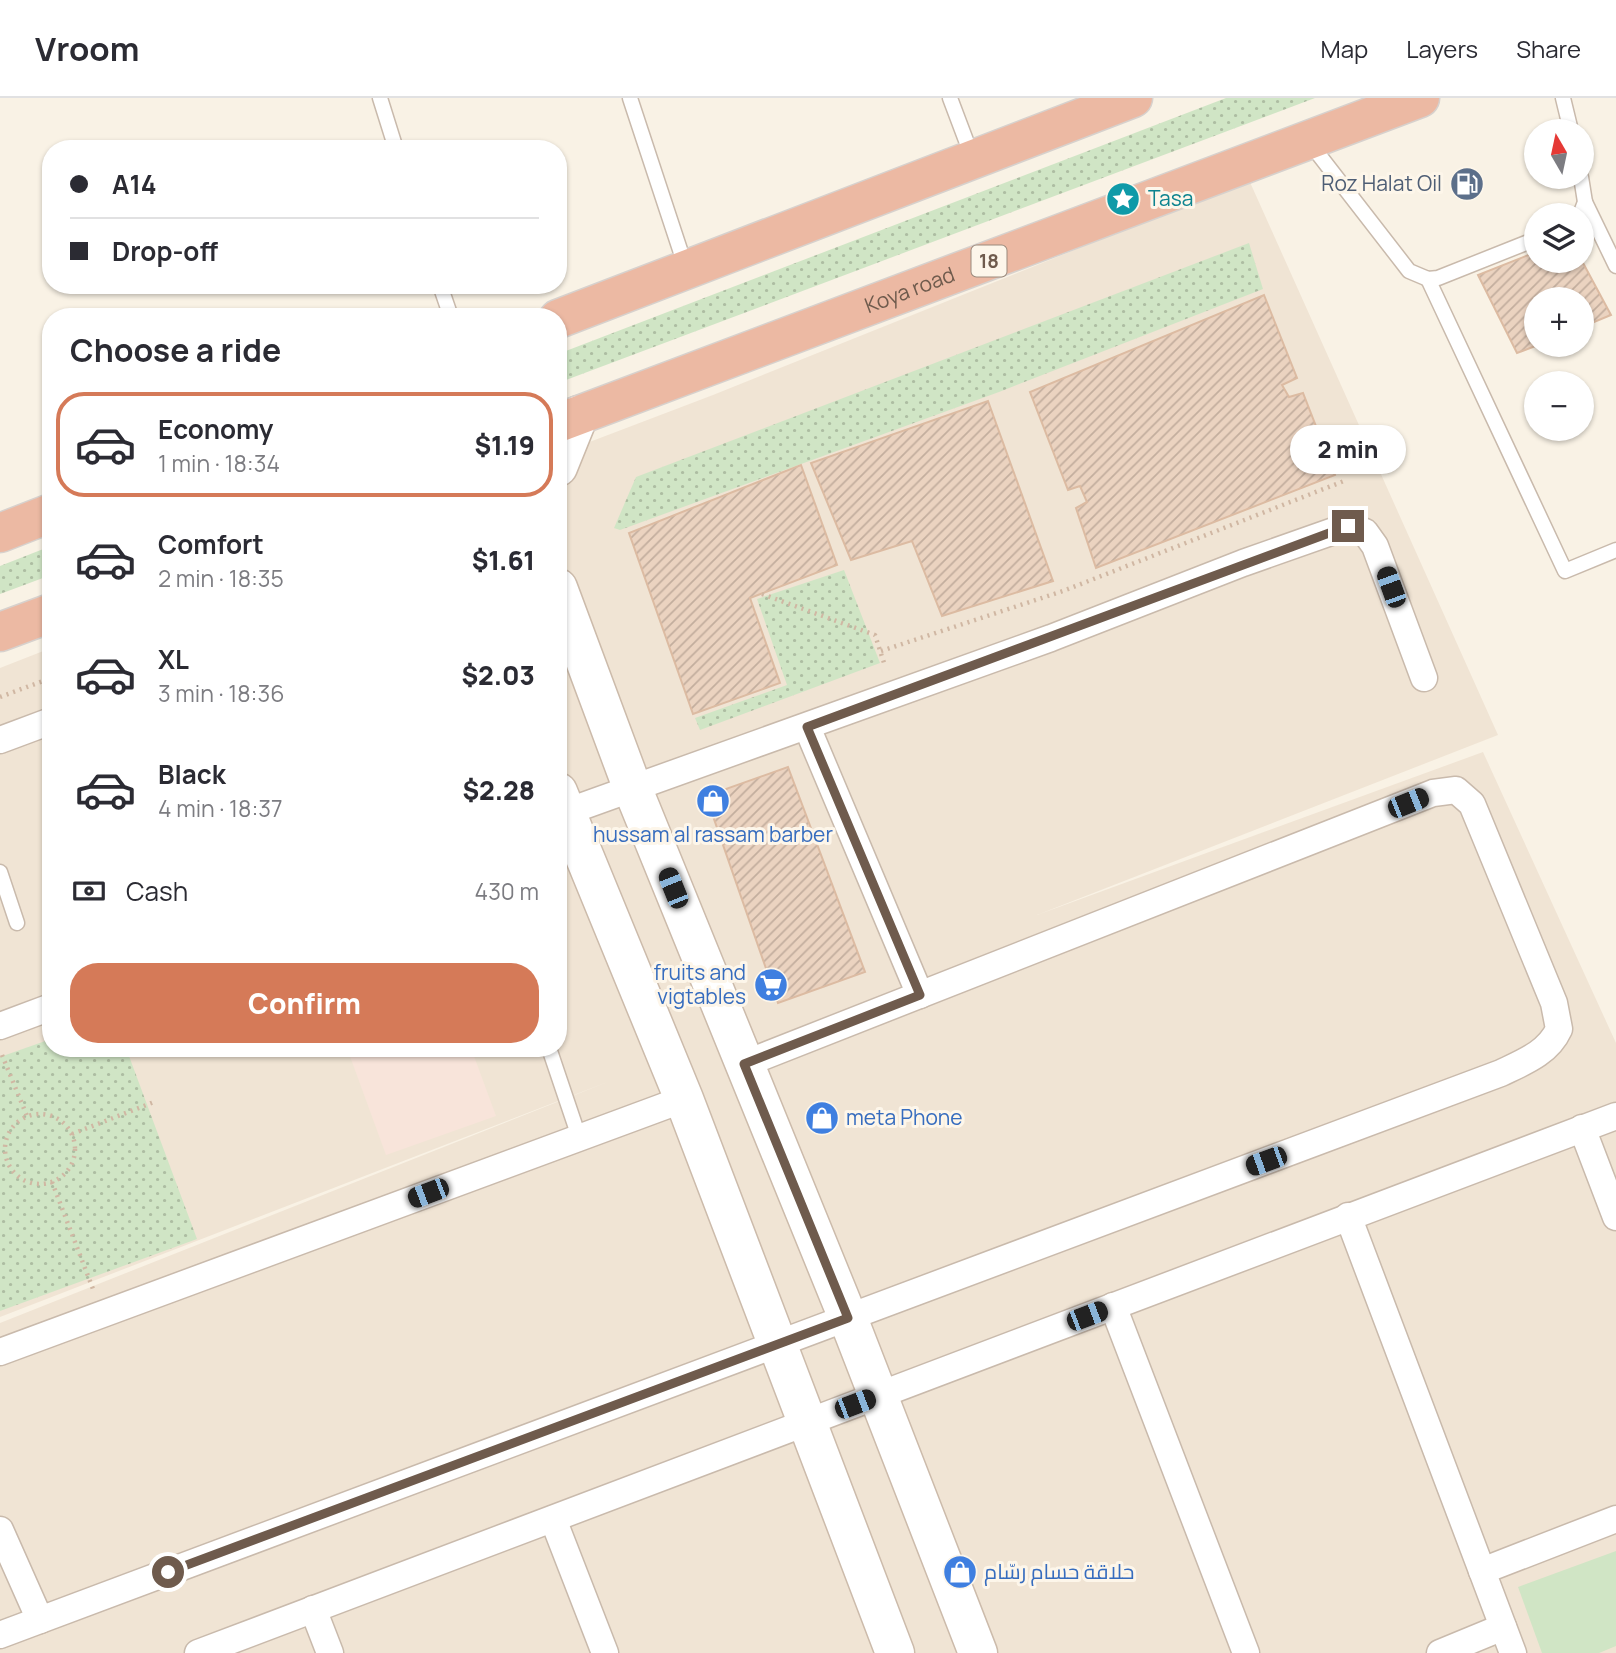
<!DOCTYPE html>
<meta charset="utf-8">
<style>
:root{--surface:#fff;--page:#f7f7f7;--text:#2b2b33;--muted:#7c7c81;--line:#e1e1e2;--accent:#d57a58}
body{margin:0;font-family:Manrope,Cairo,sans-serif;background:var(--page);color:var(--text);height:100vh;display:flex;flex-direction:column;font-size:26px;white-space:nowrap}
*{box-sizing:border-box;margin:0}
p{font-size:23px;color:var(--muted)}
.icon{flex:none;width:38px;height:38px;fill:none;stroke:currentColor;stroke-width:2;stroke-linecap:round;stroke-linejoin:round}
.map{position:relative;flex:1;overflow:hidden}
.panel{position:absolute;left:42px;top:210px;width:525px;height:749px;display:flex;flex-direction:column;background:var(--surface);border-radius:28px;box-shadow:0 2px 5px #0004}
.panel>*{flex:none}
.banner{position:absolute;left:42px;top:42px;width:525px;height:154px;border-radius:28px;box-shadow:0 2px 5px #0004;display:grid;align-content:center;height:154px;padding:0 28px;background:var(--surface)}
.needle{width:46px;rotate:351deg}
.tools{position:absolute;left:1524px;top:21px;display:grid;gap:14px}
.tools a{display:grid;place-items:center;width:70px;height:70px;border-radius:50%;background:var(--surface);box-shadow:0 2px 5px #0004;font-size:35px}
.end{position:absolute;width:32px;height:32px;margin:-16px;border:9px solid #6f5b4d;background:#fff;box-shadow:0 0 0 4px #fff}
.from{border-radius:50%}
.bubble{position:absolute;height:49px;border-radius:24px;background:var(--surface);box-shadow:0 2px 5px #0004;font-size:23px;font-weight:800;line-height:49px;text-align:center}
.car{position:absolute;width:21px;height:42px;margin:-21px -10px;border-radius:9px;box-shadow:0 0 5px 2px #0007;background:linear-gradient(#222 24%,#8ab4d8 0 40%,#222 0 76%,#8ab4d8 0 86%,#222 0)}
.banner b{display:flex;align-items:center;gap:24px;height:66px;font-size:26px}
.banner b+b{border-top:2px solid var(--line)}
.banner i{width:18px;height:18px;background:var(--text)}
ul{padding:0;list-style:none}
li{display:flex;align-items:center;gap:21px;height:105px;margin:0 14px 10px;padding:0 14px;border:4px solid transparent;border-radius:28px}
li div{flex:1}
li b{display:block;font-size:26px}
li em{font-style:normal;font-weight:800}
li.active{border-color:var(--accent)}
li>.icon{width:63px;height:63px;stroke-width:1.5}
h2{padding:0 28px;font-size:32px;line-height:84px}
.pay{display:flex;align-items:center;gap:18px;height:77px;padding:0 28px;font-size:26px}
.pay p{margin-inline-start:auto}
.cta{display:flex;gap:14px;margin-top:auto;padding:14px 28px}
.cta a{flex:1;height:80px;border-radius:28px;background:var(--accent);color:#fff;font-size:28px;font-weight:800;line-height:80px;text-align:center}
header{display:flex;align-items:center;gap:42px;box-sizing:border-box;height:98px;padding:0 35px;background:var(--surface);border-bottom:2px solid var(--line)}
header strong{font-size:33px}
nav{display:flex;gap:38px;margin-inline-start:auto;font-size:24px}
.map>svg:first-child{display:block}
.residential{fill:#f0e4d4}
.commercial{fill:#f8e4da}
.grass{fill:url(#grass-dots)}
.garden{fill:#d0e5c5}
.building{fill:url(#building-hatch);stroke:#dcbba2;stroke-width:2}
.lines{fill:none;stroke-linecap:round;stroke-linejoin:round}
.lane-casing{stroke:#c9baac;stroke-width:17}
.street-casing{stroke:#c9baac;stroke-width:29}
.secondary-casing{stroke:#ccbbab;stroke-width:41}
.highway-casing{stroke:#d7d1cd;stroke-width:41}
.path{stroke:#d0b7a3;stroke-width:4.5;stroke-dasharray:2 5;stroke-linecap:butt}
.lane{stroke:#fff;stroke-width:14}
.street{stroke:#fff;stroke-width:26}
.secondary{stroke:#fff;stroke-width:38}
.highway{stroke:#ecb9a3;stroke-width:38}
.route{stroke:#6f5b4d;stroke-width:9}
.labels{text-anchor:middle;stroke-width:6;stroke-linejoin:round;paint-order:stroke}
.shield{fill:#fdf6ea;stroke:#9a8a7c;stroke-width:2}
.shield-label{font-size:19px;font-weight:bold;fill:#6f5b4d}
.service-label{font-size:21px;fill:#4e5e75;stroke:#fdf6ea;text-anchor:end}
.culture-label{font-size:21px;fill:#0d838f;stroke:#fdf6ea;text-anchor:start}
.street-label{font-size:21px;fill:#6f5b4d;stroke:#fdf6ea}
.shop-label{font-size:21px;fill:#366cbe;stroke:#fdf6ea;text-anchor:start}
</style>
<header>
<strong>Vroom</strong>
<nav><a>Map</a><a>Layers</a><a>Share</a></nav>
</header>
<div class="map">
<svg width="1616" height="1555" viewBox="0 0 1616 1555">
<defs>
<pattern id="grass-dots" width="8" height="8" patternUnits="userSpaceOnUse" patternTransform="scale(1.75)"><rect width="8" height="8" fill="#d0e5c5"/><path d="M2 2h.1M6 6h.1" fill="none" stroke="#adbda2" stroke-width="1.8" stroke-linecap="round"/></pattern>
<pattern id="building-hatch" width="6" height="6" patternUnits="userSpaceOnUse" patternTransform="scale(1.75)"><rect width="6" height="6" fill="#ebd3c0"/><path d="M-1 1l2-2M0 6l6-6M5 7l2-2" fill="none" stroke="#c3ae9e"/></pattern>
</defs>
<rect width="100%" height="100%" fill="#f9f2e5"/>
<!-- residential -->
<polygon class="residential" points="1249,82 1498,637 1037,817 1483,654 1616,945 1616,1555 0,1555 0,1225 610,983 0,1219 0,570 51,550 51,950 558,950 558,356 713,297"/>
<!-- commercial -->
<polygon class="commercial" points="347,950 471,950 496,1018 386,1057"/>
<!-- grass -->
<g class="grass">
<polygon points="1226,0 1315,0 558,285 558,256"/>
<polygon points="1249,145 1263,191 999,294 620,432 614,430 636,379"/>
<polygon points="51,448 51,477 0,496 0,468"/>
<polygon points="844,472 880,565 700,632 695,620 787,587 757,501"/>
<polygon points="51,941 51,950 126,950 197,1141 0,1213 0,959"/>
</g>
<!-- garden -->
<polygon class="garden" points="1616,1453 1616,1548 1599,1555 1542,1555 1518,1489"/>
<!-- building -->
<g class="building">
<polygon points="1536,154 1536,163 1582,163 1611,217 1582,229 1582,201 1536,201 1538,247 1517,255 1478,177"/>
<polygon points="1264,197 1297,280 1282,287 1289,299 1303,295 1335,377 1096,470 1076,410 1087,404 1080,388 1068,392 1030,294"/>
<polygon points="988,303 1053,483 942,518 912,443 851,462 811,365"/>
<polygon points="801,367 837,467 750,500 780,585 693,616 629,435"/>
<polygon points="788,669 865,874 778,905 706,698"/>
</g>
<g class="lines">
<!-- lane casing -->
<g class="lane-casing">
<g id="lane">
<polyline points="380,0 396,51"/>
<polyline points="630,0 686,170"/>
<polyline points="950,0 973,61"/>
<polyline points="1563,0 1571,33"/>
<polyline points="1309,44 1409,173 1428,181 1438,180 1536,141"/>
<polyline points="1585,104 1616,168"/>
<polyline points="1580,117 1585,104 1581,79"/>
<polyline points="1428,181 1565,473 1616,452"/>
<polyline points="440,187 451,219"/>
<polyline points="0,774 17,825"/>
<polyline points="549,950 579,1039"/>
</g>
</g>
<!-- street casing -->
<g class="street-casing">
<g id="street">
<polyline points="807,629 920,897"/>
<polyline points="0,642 51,623"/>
<polyline points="558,717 1051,540 1243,465 1348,428 1365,434 1375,448 1424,580"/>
<polyline points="0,928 51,909"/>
<polyline points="1582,1030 1616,1119"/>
<polyline points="1348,1118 1513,1555"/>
<polyline points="1113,1208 1246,1555"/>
<polyline points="0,1254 684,1001"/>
<polyline points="553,1421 605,1555"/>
<polyline points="0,1432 40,1522"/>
<polyline points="1482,1473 1616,1421"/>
<polyline points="313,1511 330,1555"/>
<path d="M0 1537 1501 975C1524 964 1548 955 1559 931L1554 905 1472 706 1456 692 1433 695 744 966"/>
<polyline points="198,1555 1616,1018"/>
<polyline points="1440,1555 1503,1529"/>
</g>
</g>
<!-- secondary casing -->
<g class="secondary-casing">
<g id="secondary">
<polyline points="558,369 579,317"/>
<polyline points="558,490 632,689 848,1220 978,1555"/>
<polyline points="558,694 684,1001 895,1555"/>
</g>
</g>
<!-- highway casing -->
<g class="highway-casing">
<g id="highway">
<polyline points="558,221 1133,0"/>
<path id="s1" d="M558 325 1420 0"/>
<polyline points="0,435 51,415"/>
<polyline points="0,534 51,515"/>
</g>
</g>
<!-- path -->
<g class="path">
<polyline points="762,496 875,537 885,568"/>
<polyline points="881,553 1063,493 1344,383"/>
<polyline points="0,599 51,580"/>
<polyline points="2,957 27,1018"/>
<circle cx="40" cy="1051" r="35"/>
<polyline points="72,1036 154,1004"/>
<polyline points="52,1084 93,1191"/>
</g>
<!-- lane -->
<use href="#lane" class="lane"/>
<!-- street -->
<use href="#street" class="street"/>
<!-- secondary -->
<use href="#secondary" class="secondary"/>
<!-- highway -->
<use href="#highway" class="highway"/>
</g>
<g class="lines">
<!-- route -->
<polyline class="route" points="168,1474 848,1220 744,966 920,897 807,629 1348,428"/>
</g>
<!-- icons -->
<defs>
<g id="fuel-disc" transform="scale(1.75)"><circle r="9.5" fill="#5c6f8a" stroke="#fdf6ea"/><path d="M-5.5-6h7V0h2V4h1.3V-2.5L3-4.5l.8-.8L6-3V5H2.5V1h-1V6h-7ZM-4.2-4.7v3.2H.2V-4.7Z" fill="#fff"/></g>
<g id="sight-disc" transform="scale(1.75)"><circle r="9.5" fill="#0f9aa8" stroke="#fdf6ea"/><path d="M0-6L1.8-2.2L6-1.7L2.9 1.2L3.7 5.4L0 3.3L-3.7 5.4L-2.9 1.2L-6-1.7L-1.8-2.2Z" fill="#fff"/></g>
<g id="shop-disc" transform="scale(1.75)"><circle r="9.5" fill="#3f7fe0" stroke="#fdf6ea"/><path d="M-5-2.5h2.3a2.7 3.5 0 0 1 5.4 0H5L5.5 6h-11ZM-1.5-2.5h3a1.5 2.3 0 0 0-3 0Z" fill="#fff"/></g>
<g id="supermarket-disc" transform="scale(1.75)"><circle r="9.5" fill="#3f7fe0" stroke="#fdf6ea"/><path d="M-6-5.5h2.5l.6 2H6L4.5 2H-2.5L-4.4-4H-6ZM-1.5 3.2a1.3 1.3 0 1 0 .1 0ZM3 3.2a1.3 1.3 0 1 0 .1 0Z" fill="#fff"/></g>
</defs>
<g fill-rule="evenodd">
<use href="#fuel-disc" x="1467" y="86"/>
<use href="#sight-disc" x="1123" y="101"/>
<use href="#shop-disc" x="713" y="703"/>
<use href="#supermarket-disc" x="771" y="887"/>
<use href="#shop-disc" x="822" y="1020"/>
<use href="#shop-disc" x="960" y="1474"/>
</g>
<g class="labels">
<!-- shield labels -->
<rect class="shield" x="971.5" y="147.5" width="35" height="31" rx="5"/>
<g class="shield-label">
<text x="989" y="170">18</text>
</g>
<!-- service labels -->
<g class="service-label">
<text x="1442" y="93">Roz Halat Oil</text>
</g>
<!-- culture labels -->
<g class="culture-label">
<text x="1148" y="108">Tasa</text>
</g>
<!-- street labels -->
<g class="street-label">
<text dy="7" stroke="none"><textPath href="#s1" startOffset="376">Koya road</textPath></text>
</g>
<!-- shop labels -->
<g class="shop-label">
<text x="713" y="744" text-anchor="middle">hussam al rassam barber</text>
<text x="746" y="882" text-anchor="end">fruits and<tspan x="746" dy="24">vigtables</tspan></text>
<text x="846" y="1027">meta Phone</text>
<text x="984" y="1481">حلاقة حسام رسّام</text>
</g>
</g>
</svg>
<div class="tools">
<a><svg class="needle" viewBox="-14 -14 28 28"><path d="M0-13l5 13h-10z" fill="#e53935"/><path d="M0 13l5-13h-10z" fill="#7c7c81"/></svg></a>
<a><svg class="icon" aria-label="layers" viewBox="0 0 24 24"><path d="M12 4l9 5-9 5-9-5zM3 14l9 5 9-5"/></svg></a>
<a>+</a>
<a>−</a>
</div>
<i class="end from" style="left:168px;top:1474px"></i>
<i class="end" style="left:1348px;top:428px"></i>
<div class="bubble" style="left:1290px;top:327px;width:116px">2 min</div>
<i class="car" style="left:1391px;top:489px;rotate:340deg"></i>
<i class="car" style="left:1408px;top:705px;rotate:68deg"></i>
<i class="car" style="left:673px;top:790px;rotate:338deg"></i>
<i class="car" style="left:1266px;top:1063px;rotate:250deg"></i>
<i class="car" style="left:428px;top:1095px;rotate:249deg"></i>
<i class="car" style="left:1087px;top:1218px;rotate:69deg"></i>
<i class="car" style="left:855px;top:1306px;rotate:69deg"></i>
<div class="banner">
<b><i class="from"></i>A14</b>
<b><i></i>Drop-off</b>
</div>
<section class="panel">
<h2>Choose a ride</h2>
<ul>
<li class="active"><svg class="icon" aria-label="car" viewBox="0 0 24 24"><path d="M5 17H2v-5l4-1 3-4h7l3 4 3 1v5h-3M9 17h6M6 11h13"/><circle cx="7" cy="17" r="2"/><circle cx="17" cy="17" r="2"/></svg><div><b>Economy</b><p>1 min · 18:34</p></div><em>$1.19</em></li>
<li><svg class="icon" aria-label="car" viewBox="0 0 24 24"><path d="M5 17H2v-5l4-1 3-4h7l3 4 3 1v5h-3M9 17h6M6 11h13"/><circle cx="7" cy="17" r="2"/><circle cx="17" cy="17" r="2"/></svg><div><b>Comfort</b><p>2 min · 18:35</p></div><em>$1.61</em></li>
<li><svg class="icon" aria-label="car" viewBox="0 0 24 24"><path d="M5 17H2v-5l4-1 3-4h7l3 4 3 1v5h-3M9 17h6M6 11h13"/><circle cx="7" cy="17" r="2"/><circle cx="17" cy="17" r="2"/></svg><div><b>XL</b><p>3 min · 18:36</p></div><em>$2.03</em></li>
<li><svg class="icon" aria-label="car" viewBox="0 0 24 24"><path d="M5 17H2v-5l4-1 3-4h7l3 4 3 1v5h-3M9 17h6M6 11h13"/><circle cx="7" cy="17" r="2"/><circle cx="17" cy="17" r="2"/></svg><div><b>Black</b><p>4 min · 18:37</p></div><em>$2.28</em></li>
</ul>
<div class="pay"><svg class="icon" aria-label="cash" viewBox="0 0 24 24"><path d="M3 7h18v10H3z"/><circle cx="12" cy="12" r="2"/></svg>Cash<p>430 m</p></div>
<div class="cta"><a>Confirm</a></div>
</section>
</div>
